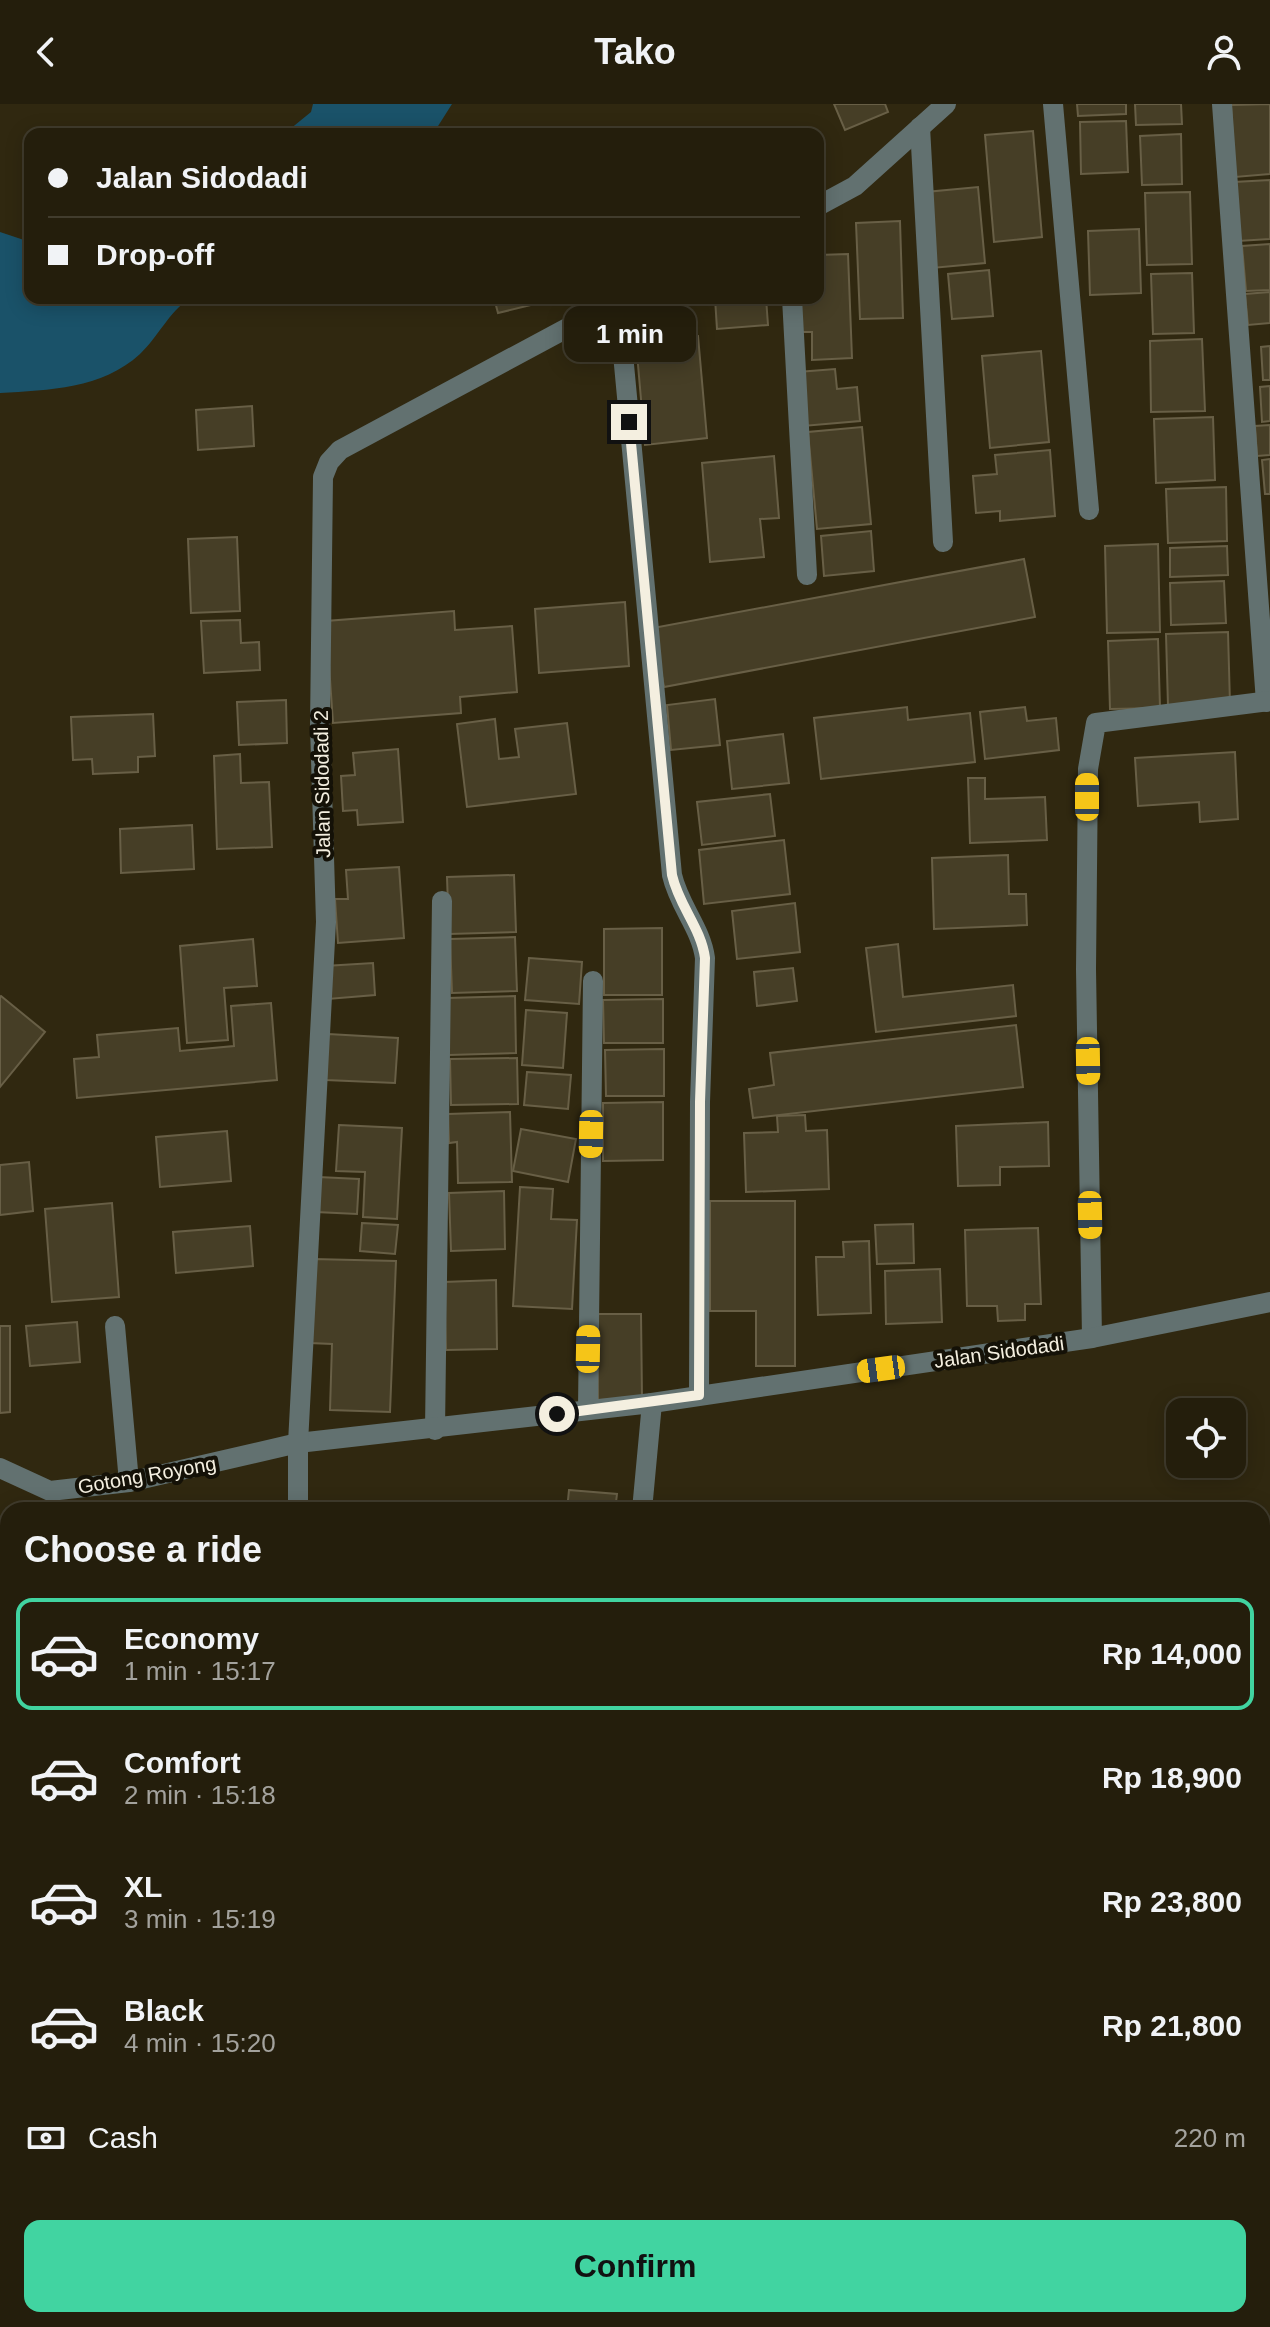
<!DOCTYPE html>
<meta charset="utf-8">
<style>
:root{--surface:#241e0c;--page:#302b1a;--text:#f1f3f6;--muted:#a3a29d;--line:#413c2d;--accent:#41d4a1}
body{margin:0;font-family:Arial,sans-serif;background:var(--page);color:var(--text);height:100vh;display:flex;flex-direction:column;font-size:30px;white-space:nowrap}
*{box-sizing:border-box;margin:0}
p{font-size:26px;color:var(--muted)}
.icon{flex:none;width:44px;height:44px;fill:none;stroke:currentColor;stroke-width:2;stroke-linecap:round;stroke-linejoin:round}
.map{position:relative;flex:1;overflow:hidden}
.details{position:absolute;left:0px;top:1398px;width:1270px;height:826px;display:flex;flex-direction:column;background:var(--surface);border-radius:24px 24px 0 0;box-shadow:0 4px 20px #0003,0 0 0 2px var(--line)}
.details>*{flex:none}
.top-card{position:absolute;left:24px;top:24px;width:800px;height:176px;border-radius:16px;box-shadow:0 4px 20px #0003,0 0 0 2px var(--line);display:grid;align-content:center;height:176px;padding:0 24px;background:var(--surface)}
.fabs{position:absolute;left:1166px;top:1294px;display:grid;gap:16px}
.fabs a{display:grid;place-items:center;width:80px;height:80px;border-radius:16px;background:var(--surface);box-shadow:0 4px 20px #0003,0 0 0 2px var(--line);font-size:40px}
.end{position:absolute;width:36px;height:36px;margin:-18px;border:10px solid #f4efe0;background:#111;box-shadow:0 0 0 4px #111}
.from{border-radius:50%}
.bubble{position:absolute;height:56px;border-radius:16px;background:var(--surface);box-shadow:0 4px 20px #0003,0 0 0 2px var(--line);font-size:26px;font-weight:700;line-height:56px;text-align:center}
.car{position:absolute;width:24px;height:48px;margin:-24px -12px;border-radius:10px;box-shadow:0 0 6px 2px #0007;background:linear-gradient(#f5c518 24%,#345 0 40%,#f5c518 0 76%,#345 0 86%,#f5c518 0)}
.top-card b{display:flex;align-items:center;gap:28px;height:76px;font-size:30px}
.top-card b+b{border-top:2px solid var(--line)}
.top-card i{width:20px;height:20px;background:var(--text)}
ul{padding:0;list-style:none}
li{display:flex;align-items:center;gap:24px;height:112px;margin:0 16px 12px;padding:0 8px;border:4px solid transparent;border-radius:16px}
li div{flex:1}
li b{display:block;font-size:30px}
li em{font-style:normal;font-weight:700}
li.selected{border-color:var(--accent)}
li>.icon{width:72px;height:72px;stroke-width:1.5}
h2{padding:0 24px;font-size:36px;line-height:96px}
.pay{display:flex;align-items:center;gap:20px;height:88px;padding:0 24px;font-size:30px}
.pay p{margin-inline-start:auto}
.primary-button{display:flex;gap:16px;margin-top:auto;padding:16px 24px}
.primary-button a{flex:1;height:92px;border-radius:16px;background:var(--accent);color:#111;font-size:32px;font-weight:700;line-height:92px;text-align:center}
header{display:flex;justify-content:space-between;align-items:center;height:104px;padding:0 24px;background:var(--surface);font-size:36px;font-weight:700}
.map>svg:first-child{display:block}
.water{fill:#1a5269}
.building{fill:#463e26;stroke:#685f46;stroke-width:2}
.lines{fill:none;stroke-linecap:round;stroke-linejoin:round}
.minor{stroke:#627170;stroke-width:20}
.route{stroke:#f4efe0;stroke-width:10}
.labels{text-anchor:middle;stroke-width:8;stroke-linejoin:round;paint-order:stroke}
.street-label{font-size:20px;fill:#f4efe0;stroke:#141107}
</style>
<header><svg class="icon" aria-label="back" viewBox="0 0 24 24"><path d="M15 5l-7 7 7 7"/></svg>Tako<svg class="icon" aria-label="person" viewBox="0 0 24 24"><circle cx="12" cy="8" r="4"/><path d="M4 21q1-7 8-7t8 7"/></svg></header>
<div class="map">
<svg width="1270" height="2223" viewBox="0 0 1270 2223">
<rect width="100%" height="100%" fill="#302810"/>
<!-- water -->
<g class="water">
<polygon points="313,0 452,0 433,30 284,30 311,8"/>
<path d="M0 128 30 138V194H190C168 209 159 232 140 250 102 285 49 286 0 289Z"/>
</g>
<!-- building -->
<g class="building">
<polygon points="834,0 885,0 888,8 845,26"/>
<polygon points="1077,0 1126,0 1126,10 1078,12"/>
<polygon points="1135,0 1181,0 1182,20 1136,21"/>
<polygon points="1270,0 1270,70 1235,73 1231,1"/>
<polygon points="1126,17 1128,68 1081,70 1080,18"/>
<polygon points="1033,27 1042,133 994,138 985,31"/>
<polygon points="1181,30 1182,80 1142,81 1140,32"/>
<polygon points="1270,76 1270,135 1238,137 1234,78"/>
<polygon points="978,83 985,159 932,164 926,88"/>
<polygon points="1190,88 1192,160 1147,161 1145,89"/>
<polygon points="900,117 903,214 860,215 856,119"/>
<polygon points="1139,125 1141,189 1090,191 1088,127"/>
<polygon points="1270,140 1270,186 1246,187 1242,142"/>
<polygon points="848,150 852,254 812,256 812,228 796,228 795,194 818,194 818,151"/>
<polygon points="989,166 993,212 952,215 948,170"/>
<polygon points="1192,169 1194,229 1153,230 1151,170"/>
<polygon points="1270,188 1270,219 1248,221 1245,190"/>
<polygon points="494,194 560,194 498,209"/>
<polygon points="715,194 766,194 768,221 717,225"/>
<polygon points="698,232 707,334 645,341 636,238"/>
<polygon points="1202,235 1205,307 1151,308 1150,237"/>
<polygon points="1270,242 1270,276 1263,276 1261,243"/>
<polygon points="1041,247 1049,338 990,344 982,252"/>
<polygon points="835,265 837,285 857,283 860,317 803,322 798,268"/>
<polygon points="1270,282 1270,317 1262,318 1260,283"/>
<polygon points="252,302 254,342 198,346 196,306"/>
<polygon points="1213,313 1215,376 1156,379 1154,315"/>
<polygon points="1270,321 1270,351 1257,352 1255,322"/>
<polygon points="862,323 871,420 817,425 808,328"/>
<polygon points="1050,346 1055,412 1000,417 1000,407 976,409 973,372 997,370 995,351"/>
<polygon points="774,352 779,414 760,415 764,453 710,458 702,359"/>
<polygon points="1270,355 1270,390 1265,390 1262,356"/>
<polygon points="1226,383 1227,437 1168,439 1166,385"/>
<polygon points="871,427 874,467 824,472 821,432"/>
<polygon points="237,433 240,507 191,509 188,435"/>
<polygon points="1158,440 1160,528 1107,529 1105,442"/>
<polygon points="1227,442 1228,471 1170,473 1170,444"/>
<polygon points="1024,455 1035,513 664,583 653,524"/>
<polygon points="1224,477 1226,519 1171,521 1170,479"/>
<polygon points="625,498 629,562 539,569 535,505"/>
<polygon points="454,507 455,526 512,522 517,588 460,593 461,609 333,619 326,517"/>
<polygon points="240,516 241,539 259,538 260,566 204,569 201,517"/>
<polygon points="1228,528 1230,600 1168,602 1166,530"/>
<polygon points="1158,535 1160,604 1110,605 1108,537"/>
<polygon points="715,595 720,641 671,646 667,601"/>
<polygon points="286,596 287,639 239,641 237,598"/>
<polygon points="907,603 908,616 970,609 975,658 821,675 814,614"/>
<polygon points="1025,603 1027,617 1056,614 1059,646 985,655 980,608"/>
<polygon points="153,610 155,652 138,653 138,668 93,670 92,655 73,656 71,613"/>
<polygon points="495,615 499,655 519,653 515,625 567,619 576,690 467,703 457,620"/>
<polygon points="783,630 789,679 732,685 727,637"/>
<polygon points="398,645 403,718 358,721 357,706 343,707 341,672 355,671 353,649"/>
<polygon points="1235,648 1238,715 1200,718 1199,698 1138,702 1135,654"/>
<polygon points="240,650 241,679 269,678 272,743 217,745 214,652"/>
<polygon points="968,674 985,674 985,695 1045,693 1047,736 970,739"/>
<polygon points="770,690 775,732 702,741 697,698"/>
<polygon points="192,721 194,765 121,769 120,725"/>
<polygon points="784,736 790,790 704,800 699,746"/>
<polygon points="1008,751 1009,790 1026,790 1027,821 934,825 932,754"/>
<polygon points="399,763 404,834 338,839 335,795 348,795 346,766"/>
<polygon points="514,771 516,828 449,830 447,773"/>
<polygon points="795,799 800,848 737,855 732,807"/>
<polygon points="662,824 662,891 604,891 604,825"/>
<polygon points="515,833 517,887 452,889 450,835"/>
<polygon points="253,835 257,882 224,884 228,936 187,939 180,842"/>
<polygon points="898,840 903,893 1013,881 1016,912 876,928 866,844"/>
<polygon points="529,854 582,858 579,900 525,896"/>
<polygon points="373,859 375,891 328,895 325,862"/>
<polygon points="793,864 797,897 757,902 754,868"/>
<polygon points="1,892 45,928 0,983 0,893"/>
<polygon points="515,892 516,949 449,951 447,894"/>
<polygon points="663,895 663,939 604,939 603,896"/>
<polygon points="271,899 277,976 77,994 74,955 99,953 97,931 178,924 180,947 234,942 231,902"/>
<polygon points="526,906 567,909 563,964 522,961"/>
<polygon points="1016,921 1023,983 753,1014 749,985 774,981 770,949"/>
<polygon points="328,930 398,934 395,979 326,976"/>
<polygon points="664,945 664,992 606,992 605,946"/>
<polygon points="517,954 518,1000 451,1001 450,955"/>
<polygon points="527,968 571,971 568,1005 524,1001"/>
<polygon points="663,998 663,1056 603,1057 603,999"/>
<polygon points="510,1008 512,1078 458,1079 457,1038 449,1039 448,1010"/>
<polygon points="805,1011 806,1027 827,1026 829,1085 746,1088 744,1029 778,1028 777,1012"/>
<polygon points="1048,1018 1049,1062 1000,1063 1000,1081 958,1082 956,1022"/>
<polygon points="339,1021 402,1024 397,1115 363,1113 365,1068 336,1067"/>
<polygon points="521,1025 576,1035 568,1078 513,1067"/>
<polygon points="227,1027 231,1077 160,1083 156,1033"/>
<polygon points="29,1058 33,1107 0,1111 0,1061"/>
<polygon points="318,1073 359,1075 357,1110 316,1108"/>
<polygon points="520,1083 553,1085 551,1115 577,1116 572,1205 513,1202"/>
<polygon points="504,1087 505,1145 451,1147 449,1089"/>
<polygon points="710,1097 795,1097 795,1262 756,1262 756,1207 710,1207"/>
<polygon points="112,1099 119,1193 52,1198 45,1105"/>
<polygon points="362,1119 398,1121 395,1150 360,1147"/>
<polygon points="913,1120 914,1159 877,1160 875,1121"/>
<polygon points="250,1122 253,1162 176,1169 173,1128"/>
<polygon points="1038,1124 1041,1200 1025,1200 1025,1216 998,1217 997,1202 967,1202 965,1126"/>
<polygon points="869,1137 871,1209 818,1211 816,1153 844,1153 843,1138"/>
<polygon points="313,1155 396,1157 390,1308 330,1306 332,1240 310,1239"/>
<polygon points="940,1165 942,1218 886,1220 885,1167"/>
<polygon points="496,1176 497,1245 446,1246 444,1178"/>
<polygon points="597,1210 641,1210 642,1295 598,1296"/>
<polygon points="77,1218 80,1258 30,1262 26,1222"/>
<polygon points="0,1222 10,1222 10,1308 0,1309"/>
<polygon points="569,1386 617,1390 615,1406 567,1406"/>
<polygon points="153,1399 205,1404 205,1406 152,1406"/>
<polygon points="1262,1894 1270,1895 1270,1934 1262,1933"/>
<rect x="1262" y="2116" width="8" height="38"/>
<rect x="338" y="2216" width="48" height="7"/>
<polygon points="443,2216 494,2216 494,2223 442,2223"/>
<polygon points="573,2216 629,2216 629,2223 572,2223"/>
<polygon points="645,2219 703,2220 703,2223 645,2223"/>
</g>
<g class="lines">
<!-- minor -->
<g class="minor">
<polyline points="1053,0 1089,406"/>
<polyline points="1222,0 1266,598"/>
<polyline points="920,23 943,438"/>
<polyline points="818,102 855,82 946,0"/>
<polyline points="792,194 807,471"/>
<path d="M618 197 672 771C679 802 701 824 705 854L700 998 699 1291"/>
<polyline points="115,1222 129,1378"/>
<polyline points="1092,1234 1086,865 1088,665 1096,619 1270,597"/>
<polyline points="588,1306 593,877"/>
<polyline points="435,1326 442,797"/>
<polyline points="0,1364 50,1387 129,1378 298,1339 652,1299 1092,1234 1270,1198"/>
<polyline points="298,1406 298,1339 326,818 320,622 323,373 329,358 340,346 623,194"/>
<polyline points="642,1406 652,1299"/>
<polyline points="1262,1830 1270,1830"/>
<polyline points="0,1958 8,1867"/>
<polyline points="0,1973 8,1972"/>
<polyline points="1262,2088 1270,2088"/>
<polyline points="287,2223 287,2216"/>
<polyline points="539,2223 539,2216"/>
<polyline points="1204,2223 1205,2216"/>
</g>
</g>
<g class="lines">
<!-- route -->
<path class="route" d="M557 1310 699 1291 700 998 705 854C701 824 679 802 672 771L629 318"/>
</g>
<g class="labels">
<!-- street labels -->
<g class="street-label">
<text transform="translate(322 680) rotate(-91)" y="7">Jalan Sidodadi 2</text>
<text transform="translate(999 1248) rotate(-8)" y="7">Jalan Sidodadi</text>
<text transform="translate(147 1371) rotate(-10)" y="7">Gotong Royong</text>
</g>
</g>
</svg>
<div class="fabs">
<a><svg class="icon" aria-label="locate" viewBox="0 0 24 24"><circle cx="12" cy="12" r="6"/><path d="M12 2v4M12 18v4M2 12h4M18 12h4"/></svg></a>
</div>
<i class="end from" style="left:557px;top:1310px"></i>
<i class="end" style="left:629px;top:318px"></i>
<div class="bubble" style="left:564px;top:202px;width:132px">1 min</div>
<i class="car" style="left:1087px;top:693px;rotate:0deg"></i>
<i class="car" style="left:1088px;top:957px;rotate:179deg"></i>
<i class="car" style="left:591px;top:1030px;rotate:181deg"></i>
<i class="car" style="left:1090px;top:1111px;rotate:179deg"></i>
<i class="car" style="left:588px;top:1245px;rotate:1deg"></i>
<i class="car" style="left:881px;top:1265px;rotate:262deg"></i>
<div class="top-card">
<b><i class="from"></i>Jalan Sidodadi</b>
<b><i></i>Drop-off</b>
</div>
<section class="details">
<h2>Choose a ride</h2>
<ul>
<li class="selected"><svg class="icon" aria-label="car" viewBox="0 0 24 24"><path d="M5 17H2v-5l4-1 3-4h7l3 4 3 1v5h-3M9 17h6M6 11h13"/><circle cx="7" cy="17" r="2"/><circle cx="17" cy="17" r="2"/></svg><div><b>Economy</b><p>1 min · 15:17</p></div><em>Rp 14,000</em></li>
<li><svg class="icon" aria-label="car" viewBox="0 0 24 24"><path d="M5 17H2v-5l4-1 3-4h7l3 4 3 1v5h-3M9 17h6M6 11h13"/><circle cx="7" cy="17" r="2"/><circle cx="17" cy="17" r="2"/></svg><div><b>Comfort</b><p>2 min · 15:18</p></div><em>Rp 18,900</em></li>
<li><svg class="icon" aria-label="car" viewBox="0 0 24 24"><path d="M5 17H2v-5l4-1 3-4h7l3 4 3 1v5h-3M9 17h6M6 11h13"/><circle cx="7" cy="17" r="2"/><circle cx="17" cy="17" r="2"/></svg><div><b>XL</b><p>3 min · 15:19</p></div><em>Rp 23,800</em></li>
<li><svg class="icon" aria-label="car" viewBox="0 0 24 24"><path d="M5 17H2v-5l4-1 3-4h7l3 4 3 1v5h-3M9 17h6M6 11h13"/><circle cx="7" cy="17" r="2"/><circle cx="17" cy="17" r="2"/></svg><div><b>Black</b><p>4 min · 15:20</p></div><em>Rp 21,800</em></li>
</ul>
<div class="pay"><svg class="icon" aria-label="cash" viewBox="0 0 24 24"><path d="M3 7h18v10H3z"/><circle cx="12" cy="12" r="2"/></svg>Cash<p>220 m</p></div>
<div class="primary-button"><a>Confirm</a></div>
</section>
</div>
